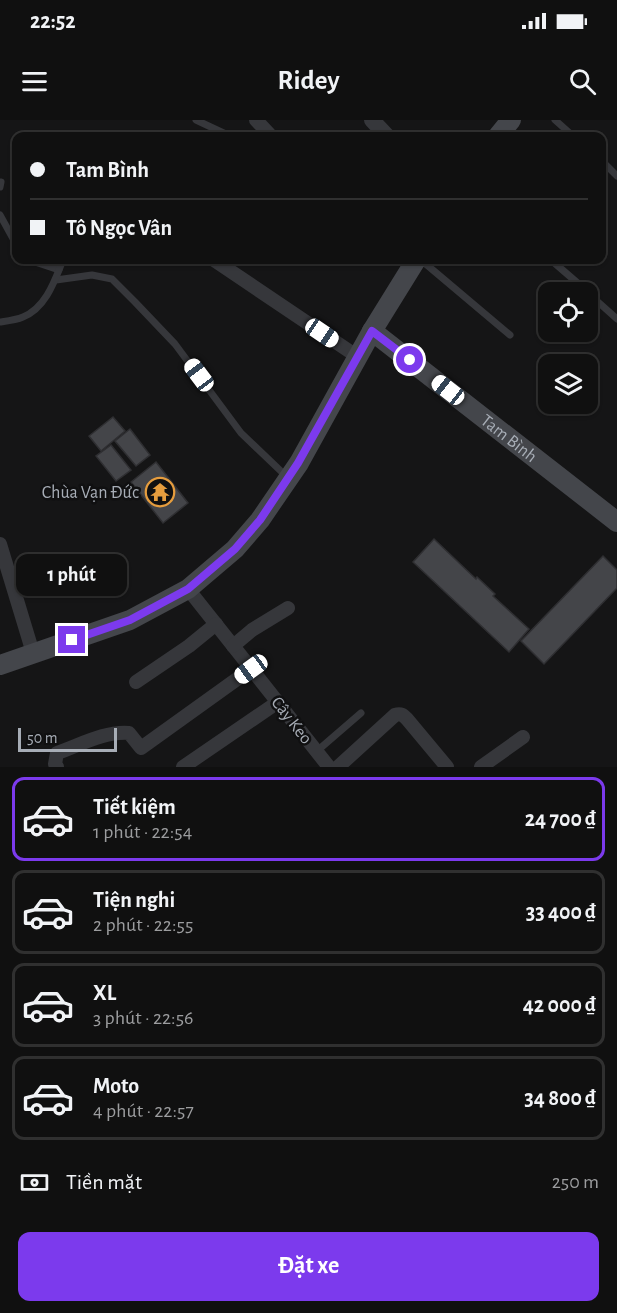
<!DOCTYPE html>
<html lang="vi">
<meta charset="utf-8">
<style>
:root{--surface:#101010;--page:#191919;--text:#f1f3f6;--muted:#9c9d9f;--line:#303030;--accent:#7c3aed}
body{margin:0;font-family:"Alegreya Sans",sans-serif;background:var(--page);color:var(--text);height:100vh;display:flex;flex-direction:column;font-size:22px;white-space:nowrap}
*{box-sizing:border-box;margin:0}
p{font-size:20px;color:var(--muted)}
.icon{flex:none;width:33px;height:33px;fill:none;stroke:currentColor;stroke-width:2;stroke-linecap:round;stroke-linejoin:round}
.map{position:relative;height:647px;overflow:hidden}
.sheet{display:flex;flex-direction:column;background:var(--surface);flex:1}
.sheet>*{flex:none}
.banner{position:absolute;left:12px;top:12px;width:594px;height:132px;border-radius:12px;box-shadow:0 2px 4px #0004,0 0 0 2px var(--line);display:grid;align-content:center;height:132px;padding:0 18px;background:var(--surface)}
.tools{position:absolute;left:538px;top:162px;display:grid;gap:12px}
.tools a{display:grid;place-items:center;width:60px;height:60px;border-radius:12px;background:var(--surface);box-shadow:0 2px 4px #0004,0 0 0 2px var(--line);font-size:30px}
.scale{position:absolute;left:18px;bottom:15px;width:99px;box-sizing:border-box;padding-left:6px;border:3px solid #a7adb6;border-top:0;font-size:16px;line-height:21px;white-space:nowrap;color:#a7adb6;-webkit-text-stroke:4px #101011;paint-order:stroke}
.end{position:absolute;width:27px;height:27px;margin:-14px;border:8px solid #7c3aed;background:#fff;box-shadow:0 0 0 3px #fff}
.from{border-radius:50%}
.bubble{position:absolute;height:42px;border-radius:12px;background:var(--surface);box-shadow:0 2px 4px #0004,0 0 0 2px var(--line);font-size:20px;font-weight:700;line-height:42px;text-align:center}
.car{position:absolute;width:18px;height:36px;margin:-18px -9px;border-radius:8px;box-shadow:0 0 4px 2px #0007;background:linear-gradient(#fff 24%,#345 0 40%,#fff 0 76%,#345 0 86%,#fff 0)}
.banner b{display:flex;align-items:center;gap:21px;height:57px;font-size:22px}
.banner b+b{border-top:2px solid var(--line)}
.banner i{width:15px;height:15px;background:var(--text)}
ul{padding:10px 0 0;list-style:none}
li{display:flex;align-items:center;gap:18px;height:84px;margin:0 12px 9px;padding:0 6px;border:3px solid var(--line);border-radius:12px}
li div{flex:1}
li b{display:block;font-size:22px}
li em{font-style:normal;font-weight:700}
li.active{border-color:var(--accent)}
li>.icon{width:54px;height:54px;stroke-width:1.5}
.pay{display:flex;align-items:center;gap:15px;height:66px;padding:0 18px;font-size:22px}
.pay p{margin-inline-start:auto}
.primary-button{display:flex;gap:12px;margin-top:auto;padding:12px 18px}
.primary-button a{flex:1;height:69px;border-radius:12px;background:var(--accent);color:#fff;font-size:24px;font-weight:700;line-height:69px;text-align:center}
.status{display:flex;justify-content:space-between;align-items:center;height:42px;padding:0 30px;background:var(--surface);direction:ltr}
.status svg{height:16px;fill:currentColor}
header{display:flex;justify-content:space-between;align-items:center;height:78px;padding:0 18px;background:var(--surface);font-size:27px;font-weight:700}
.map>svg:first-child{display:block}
.building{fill:#444549;stroke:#2f2f32;stroke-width:1.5}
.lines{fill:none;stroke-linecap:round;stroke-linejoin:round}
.service{stroke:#36373b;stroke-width:7}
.minor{stroke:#36373b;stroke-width:14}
.tertiary{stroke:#36373b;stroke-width:16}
.secondary{stroke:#44464b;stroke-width:20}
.route{stroke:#7c3aed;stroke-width:8}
.labels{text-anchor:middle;stroke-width:5;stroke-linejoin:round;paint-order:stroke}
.street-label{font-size:18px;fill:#a7adb6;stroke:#101011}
.poi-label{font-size:18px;fill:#a7adb6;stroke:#101011;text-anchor:end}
</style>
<div class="status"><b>22:52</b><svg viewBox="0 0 49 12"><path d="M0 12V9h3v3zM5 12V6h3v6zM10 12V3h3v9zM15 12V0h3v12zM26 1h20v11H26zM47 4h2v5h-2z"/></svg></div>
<header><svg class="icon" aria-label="menu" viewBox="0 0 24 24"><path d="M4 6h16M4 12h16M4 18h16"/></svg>Ridey<svg class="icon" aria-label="search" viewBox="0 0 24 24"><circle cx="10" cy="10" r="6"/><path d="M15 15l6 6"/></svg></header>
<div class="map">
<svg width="617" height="647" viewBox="0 0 617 647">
<rect width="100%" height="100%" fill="#151516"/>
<!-- building -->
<g class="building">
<polygon points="113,297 125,311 101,331 89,316"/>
<polygon points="130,309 150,335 136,346 115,321"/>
<polygon points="111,325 131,350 116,361 96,336"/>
<polygon points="156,342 188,383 163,403 131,362"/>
<polygon points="434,419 476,459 477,457 495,474 493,476 529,509 509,532 413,442"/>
<polygon points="603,436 617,450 617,468 544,544 521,521"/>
</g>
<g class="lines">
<!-- service -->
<g class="service">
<polyline points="196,0 230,16"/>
<polyline points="555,0 573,16"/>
<polyline points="602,41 617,56"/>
<polyline points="0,67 1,62"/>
<polyline points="0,95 16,124"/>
<polyline points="29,140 59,150"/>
<polyline points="421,140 510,215"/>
<polyline points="551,140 588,172"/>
<polyline points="56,160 92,155 112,159 135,182 175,224 241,313 286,356"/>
<polyline points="588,173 617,199"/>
<path d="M0 202C7 201 16 200 23 197 46 188 55 160 63 140"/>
<polyline points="317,631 361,593"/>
</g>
<!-- minor -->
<g class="minor">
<polyline points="256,0 271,16"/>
<polyline points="214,140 358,237"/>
<polyline points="0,424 33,533"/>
<polyline points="188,469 329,647"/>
<polyline points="233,526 252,510 288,488"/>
<polyline points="136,562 189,526 216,504"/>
<path d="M57 647 55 644 57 633C80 625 105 611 129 613L141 628 251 549"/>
<polyline points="183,647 278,582"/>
<path d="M338 647 395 595C401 593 403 595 407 599L447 647"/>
<polyline points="481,647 523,617"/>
</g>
<!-- tertiary -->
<polyline class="tertiary" points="372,0 387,16"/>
<!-- secondary -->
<g class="secondary">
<polyline points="498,16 511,0"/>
<path id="s1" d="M372 211 617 402"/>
<polyline points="0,545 130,500 188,469 235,429 260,400 299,343 372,211 416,140"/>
</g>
</g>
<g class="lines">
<!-- route -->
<polyline class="route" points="72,520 130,500 188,469 235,429 260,400 298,343 372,211 410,240"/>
</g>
<!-- icons -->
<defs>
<g id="temple-ring" transform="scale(1.5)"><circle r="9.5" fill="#101011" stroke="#e69d3e" stroke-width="1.5"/><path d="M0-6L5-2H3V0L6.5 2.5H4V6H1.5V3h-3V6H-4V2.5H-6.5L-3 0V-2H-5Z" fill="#e69d3e"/></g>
</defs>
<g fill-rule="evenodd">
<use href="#temple-ring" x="160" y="372"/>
</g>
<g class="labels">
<!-- street labels -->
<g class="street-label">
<text dy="6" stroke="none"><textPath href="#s1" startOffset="174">Tam Bình</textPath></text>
<text transform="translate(292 600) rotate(52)" y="6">Cây Keo</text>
</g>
<!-- poi labels -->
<g class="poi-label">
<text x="139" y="378">Chùa Vạn Đức</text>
</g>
</g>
</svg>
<div class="tools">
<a><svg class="icon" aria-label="locate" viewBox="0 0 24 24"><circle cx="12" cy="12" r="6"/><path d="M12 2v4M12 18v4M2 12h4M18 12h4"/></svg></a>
<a><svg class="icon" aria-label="layers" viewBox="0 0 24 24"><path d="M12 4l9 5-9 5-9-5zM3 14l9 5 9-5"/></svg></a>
</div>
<div class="scale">50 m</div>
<i class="end from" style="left:410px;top:240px"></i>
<i class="end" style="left:72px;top:520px"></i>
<div class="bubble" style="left:16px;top:434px;width:111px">1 phút</div>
<i class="car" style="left:322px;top:213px;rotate:124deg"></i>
<i class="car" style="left:199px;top:255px;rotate:323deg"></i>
<i class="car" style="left:448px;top:270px;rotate:308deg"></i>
<i class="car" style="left:251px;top:549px;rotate:234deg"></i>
<div class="banner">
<b><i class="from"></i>Tam Bình</b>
<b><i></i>Tô Ngọc Vân</b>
</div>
</div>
<section class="sheet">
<ul>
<li class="active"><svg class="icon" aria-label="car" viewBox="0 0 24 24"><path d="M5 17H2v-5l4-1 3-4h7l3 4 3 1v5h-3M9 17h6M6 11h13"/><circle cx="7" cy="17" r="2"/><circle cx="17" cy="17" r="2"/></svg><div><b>Tiết kiệm</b><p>1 phút · 22:54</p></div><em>24 700 ₫</em></li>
<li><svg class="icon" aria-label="car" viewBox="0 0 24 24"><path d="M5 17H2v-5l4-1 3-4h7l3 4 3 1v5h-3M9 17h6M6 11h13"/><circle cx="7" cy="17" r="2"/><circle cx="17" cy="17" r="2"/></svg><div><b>Tiện nghi</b><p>2 phút · 22:55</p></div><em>33 400 ₫</em></li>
<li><svg class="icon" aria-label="car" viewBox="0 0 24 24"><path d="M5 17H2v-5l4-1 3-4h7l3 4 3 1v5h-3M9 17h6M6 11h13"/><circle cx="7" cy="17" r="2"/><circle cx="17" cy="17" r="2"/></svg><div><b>XL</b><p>3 phút · 22:56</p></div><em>42 000 ₫</em></li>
<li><svg class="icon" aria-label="car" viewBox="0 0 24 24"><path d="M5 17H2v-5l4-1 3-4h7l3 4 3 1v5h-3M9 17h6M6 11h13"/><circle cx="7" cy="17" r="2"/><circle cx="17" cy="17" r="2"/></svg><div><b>Moto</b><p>4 phút · 22:57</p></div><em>34 800 ₫</em></li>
</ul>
<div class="pay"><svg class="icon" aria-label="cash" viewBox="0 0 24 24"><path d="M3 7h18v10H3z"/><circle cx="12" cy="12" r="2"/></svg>Tiền mặt<p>250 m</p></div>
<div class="primary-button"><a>Đặt xe</a></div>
</section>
